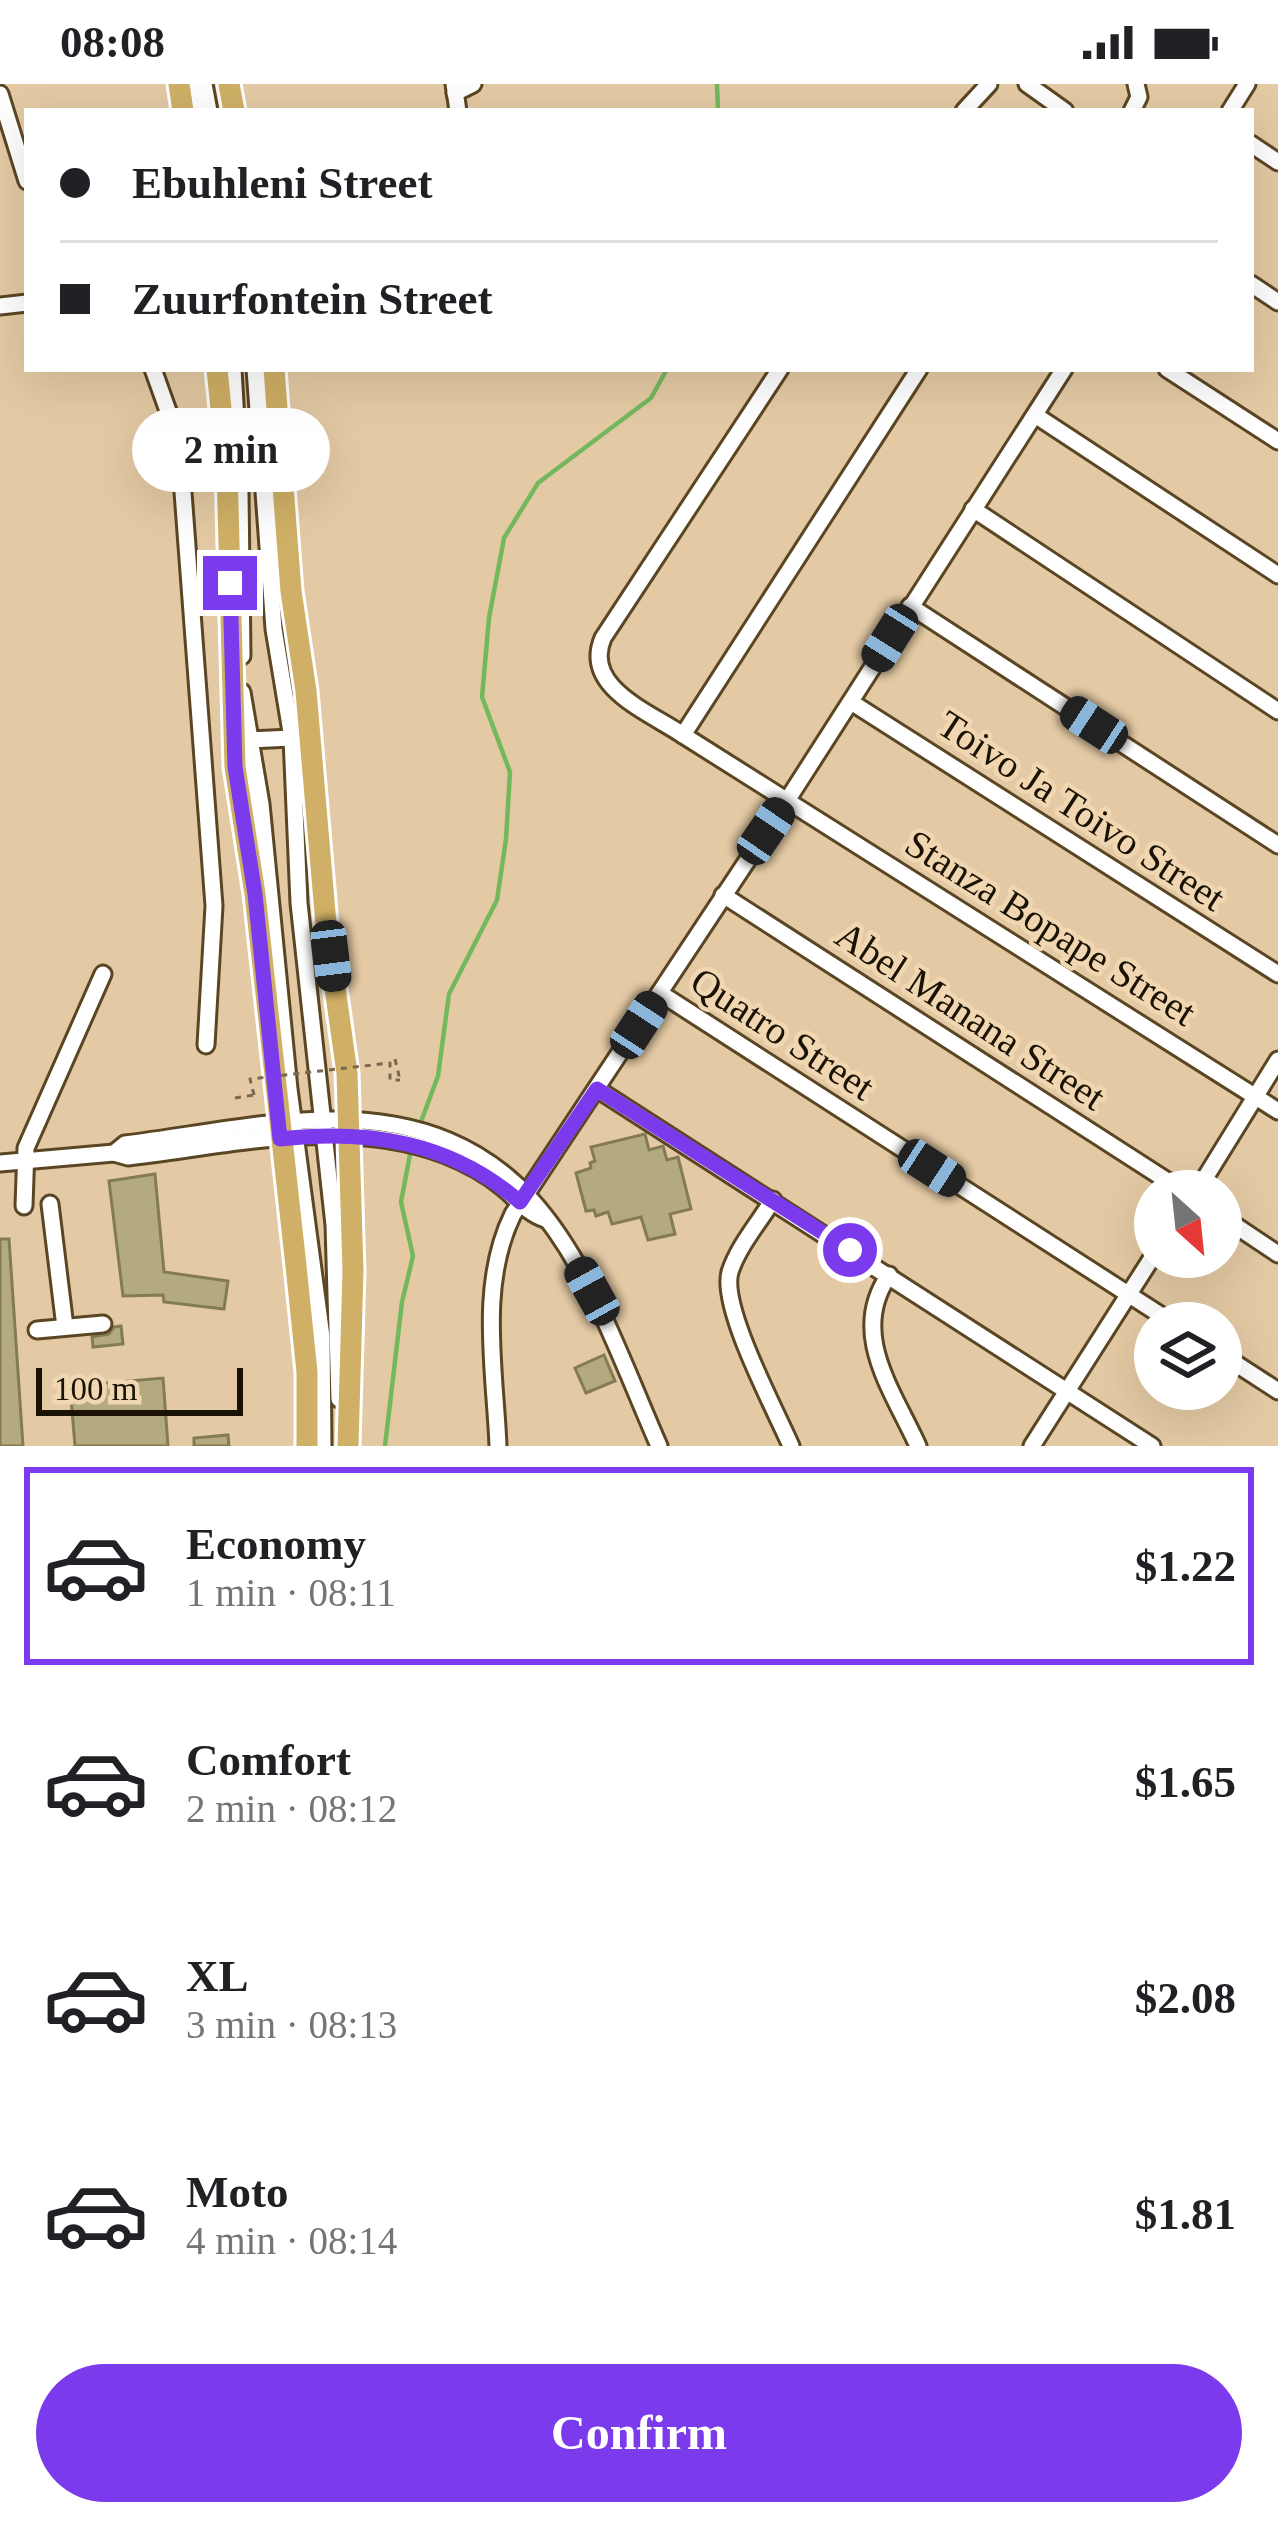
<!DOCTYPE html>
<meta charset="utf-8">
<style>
:root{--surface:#fff;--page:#f2f2f2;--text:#202124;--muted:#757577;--line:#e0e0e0;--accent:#7c3aed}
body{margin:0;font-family:Georgia,serif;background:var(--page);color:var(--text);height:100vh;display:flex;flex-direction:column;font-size:45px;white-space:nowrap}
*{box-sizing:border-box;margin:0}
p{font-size:39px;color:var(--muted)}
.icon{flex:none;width:66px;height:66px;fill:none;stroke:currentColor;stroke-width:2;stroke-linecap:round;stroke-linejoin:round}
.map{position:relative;height:1362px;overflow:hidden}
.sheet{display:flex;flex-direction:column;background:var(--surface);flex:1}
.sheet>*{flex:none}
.top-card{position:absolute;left:24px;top:24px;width:1230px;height:264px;border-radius:0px;box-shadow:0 12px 48px #0002;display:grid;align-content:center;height:264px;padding:0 36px;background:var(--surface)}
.needle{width:78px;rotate:153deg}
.tools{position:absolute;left:1134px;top:1086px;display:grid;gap:24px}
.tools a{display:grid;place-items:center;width:108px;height:108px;border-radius:50%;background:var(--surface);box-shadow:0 12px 48px #0002;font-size:60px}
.scale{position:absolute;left:36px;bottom:30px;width:207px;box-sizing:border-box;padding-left:12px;border:6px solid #1a1204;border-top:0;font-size:33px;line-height:42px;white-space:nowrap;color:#1a1204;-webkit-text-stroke:9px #f1d7b1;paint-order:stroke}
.end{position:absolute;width:54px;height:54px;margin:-27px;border:15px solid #7c3aed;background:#fff;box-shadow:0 0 0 6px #fff}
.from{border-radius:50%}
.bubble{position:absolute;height:84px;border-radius:42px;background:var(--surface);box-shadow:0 12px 48px #0002;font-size:39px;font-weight:600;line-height:84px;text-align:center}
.car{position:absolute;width:36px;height:72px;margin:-36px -18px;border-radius:15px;box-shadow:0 0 9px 3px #0007;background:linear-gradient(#222 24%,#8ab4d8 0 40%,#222 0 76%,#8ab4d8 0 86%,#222 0)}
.top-card b{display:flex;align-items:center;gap:42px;height:114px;font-size:45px}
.top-card b+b{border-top:3px solid var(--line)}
.top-card i{width:30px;height:30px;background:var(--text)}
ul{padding:21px 0 0;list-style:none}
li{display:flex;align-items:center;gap:36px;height:198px;margin:0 24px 18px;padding:0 12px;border:6px solid transparent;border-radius:0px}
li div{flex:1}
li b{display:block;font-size:45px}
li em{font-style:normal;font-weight:600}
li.active{border-color:var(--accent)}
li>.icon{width:108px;height:108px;stroke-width:1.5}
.cta{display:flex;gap:24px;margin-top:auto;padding:24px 36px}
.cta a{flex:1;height:138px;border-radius:72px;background:var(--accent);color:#fff;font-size:48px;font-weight:600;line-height:138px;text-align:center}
.status{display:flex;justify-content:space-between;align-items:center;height:84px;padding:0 60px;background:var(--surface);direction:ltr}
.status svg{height:33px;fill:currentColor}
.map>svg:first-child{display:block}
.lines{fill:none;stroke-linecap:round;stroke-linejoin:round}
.stream{stroke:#74b85d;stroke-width:4.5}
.building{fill:#b3aa80;stroke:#837b52;stroke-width:3}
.minor-casing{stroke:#5b4623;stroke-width:21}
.major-casing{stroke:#fff;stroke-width:27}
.path{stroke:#78684f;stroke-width:3;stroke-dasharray:6 6;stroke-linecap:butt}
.minor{stroke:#fff;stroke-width:15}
.major{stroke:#d0b066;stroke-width:21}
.path-bridge{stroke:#78684f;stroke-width:3;stroke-dasharray:6 6;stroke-linecap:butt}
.route{stroke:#7c3aed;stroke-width:15}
.labels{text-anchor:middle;stroke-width:9;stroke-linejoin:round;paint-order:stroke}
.street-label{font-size:39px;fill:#1a1204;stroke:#f1d7b1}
</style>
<div class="status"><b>08:08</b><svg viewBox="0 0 49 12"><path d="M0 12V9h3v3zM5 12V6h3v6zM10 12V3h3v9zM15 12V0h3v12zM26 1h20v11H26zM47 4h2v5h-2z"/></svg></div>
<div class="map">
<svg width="1278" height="1362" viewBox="0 0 1278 1362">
<rect width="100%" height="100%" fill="#e4caa4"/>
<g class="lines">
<!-- stream -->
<g class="stream">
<polyline points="717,0 718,27"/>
<polyline points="419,1043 438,992 449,910 497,816 506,755 510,688 482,613 489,534 504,454 538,399 651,314 667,285"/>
<polyline points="385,1362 402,1218 413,1172 401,1118 411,1065"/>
</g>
</g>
<!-- building -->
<g class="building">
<polygon points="645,1050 649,1066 663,1062 667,1076 678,1073 691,1125 670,1130 675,1150 648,1156 641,1133 612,1140 608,1128 596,1132 594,1126 586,1127 576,1089 591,1084 590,1079 595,1077 591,1063"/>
<polygon points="155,1090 164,1188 228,1197 224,1225 164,1218 163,1211 123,1212 109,1097"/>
<polygon points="0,1155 9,1155 23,1362 0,1362"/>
<polygon points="121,1242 123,1260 93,1263 92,1253 109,1250 114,1243"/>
<polygon points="604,1271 615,1297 586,1309 575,1284"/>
<polygon points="163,1294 168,1362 75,1362 70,1302"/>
<polygon points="228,1351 229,1362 194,1362 194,1354"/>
</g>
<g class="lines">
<!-- minor casing -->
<g class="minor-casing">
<g id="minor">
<polyline points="191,0 195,27"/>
<polyline points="204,0 209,27"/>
<polyline points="454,0 458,27"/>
<polyline points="1027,0 1065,27"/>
<polyline points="455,9 473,0"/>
<polyline points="0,10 27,97"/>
<polyline points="964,27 989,0"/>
<polyline points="1132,27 1139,13 1136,0"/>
<polyline points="1230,27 1247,0"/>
<polyline points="1251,60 1278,78"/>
<polyline points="1251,200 1278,218"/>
<polyline points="0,222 27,219"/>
<polyline points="153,285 177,352 182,395 214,822 206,961"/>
<polyline points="233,285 240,407 242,572"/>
<polyline points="255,285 274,545 292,654 299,819 334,1141 339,1315"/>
<path d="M780 285 603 554C582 603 649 628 683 651L1278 1027"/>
<polyline points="1167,285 1278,357"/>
<polyline points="1035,331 1278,491"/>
<polyline points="973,425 1278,627"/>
<polyline points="910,522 1278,761"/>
<polyline points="242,608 261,720 289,1005 322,1253 323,1362"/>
<polyline points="851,618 1278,890"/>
<polyline points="683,651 919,285"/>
<polyline points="251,656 292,654"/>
<polyline points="723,811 1183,1107"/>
<polyline points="660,909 1173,1239"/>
<polyline points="597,1005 1152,1362"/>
<path d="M114 1069 125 1060C191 1052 260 1037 327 1036 545 1033 586 1195 659 1362"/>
<path d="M0 1079 114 1069 128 1073C232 1061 345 1032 446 1071 466 1079 485 1089 502 1103 516 1114 527 1129 545 1135"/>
<polyline points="1197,1107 1278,976"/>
<path d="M773 1116C759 1138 738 1163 730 1188 720 1223 775 1325 791 1362"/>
<polyline points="50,1120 65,1243"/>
<polyline points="24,1122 26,1064 103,890"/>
<polyline points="1221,1132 1278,1170"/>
<path d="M889 1191C849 1249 892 1305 918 1362"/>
<polyline points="37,1246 103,1240"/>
<polyline points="1221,1270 1278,1307"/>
<path d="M498 1362C495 1286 478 1201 513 1130L788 715 1064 285"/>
<polyline points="1032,1362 1155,1169"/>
</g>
</g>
<!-- major casing -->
<g class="major-casing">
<g id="major">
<polyline points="179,0 183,27"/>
<polyline points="229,0 234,27"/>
<polyline points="217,285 227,385 235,683 255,810 296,1182 307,1288 307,1362"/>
<polyline points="274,285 291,507 306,607 326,840 347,989 353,1187 348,1362"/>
</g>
</g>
<!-- path -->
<g class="path">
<polyline points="395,975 400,996"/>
<polyline points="235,1014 254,1011"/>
</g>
<!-- minor -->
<use href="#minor" class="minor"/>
<!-- major -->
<use href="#major" class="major"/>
<!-- path-bridge -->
<polyline class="path-bridge" points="254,1011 250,995 390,979 390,996 400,996"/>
</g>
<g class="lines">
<!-- route -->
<path class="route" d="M230 499 235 683 255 810 280 1055C369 1045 451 1058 520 1118L597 1005 850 1166"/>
</g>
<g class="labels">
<!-- street labels -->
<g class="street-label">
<text transform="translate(1082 726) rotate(33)" y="14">Toivo Ja Toivo Street</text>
<text transform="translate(1051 843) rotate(32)" y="14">Stanza Bopape Street</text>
<text transform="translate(971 931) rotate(33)" y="14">Abel Manana Street</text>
<text transform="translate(783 949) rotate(33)" y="14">Quatro Street</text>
</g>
</g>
</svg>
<div class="tools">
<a><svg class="needle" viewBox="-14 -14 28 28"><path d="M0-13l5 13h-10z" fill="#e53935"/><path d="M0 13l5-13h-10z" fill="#757577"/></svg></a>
<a><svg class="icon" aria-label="layers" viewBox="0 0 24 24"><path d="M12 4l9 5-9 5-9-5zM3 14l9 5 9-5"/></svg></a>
</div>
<div class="scale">100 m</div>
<i class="end from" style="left:850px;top:1166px"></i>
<i class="end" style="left:230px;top:499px"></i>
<div class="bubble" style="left:132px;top:324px;width:198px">2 min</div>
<i class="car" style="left:890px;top:554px;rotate:212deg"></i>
<i class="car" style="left:1094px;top:641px;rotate:303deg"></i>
<i class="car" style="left:766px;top:747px;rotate:34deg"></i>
<i class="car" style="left:331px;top:872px;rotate:173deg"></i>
<i class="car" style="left:639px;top:941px;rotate:33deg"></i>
<i class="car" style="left:932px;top:1084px;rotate:123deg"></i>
<i class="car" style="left:592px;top:1207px;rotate:331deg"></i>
<div class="top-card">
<b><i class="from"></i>Ebuhleni Street</b>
<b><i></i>Zuurfontein Street</b>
</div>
</div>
<section class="sheet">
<ul>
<li class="active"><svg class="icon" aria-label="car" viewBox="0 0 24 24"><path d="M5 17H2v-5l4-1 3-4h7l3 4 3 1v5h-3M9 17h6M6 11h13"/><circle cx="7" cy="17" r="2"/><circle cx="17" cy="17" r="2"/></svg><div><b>Economy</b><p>1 min · 08:11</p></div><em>$1.22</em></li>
<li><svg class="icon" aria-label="car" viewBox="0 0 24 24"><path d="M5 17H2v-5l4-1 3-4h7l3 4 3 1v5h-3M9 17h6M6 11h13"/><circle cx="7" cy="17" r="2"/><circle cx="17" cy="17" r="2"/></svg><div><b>Comfort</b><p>2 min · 08:12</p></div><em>$1.65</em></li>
<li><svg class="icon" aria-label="car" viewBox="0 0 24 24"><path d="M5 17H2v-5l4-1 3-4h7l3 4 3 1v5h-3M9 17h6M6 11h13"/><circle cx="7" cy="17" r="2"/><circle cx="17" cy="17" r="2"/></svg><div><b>XL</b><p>3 min · 08:13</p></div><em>$2.08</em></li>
<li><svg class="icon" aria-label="car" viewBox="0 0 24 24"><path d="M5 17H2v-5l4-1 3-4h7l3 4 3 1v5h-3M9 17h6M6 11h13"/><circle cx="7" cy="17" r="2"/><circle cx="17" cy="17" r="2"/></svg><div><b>Moto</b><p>4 min · 08:14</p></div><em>$1.81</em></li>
</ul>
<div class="cta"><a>Confirm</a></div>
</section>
